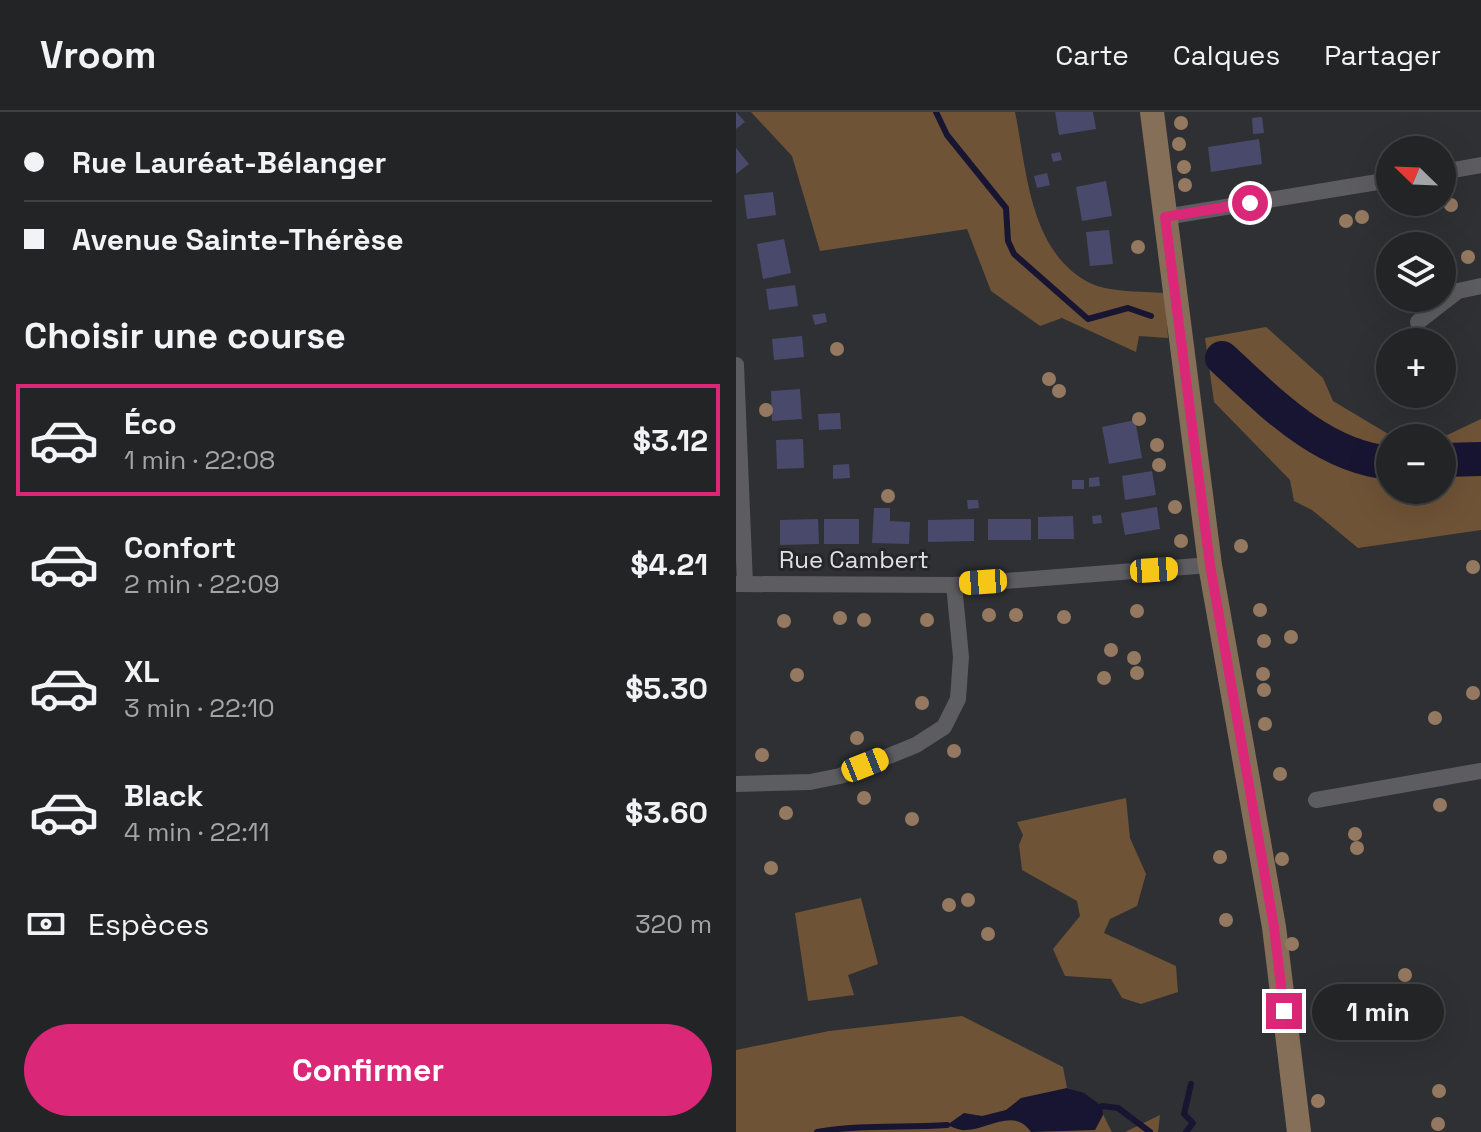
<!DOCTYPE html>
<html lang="fr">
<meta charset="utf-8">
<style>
:root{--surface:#232426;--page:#2f3032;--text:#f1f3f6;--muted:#a3a4a7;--line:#404143;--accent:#db2777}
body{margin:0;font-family:"Space Grotesk",sans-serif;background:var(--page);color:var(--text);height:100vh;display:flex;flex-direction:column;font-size:30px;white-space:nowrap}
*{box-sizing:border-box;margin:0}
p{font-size:26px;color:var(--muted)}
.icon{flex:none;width:44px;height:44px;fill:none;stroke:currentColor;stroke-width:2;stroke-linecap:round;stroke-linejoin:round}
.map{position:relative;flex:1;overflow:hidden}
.panel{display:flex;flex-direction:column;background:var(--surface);width:736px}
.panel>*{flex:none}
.banner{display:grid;align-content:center;height:176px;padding:0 24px;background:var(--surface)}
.needle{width:52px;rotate:293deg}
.tools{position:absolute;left:640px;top:24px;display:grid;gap:16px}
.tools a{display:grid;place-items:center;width:80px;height:80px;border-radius:50%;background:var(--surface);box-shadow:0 8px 32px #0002,0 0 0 2px var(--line);font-size:40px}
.end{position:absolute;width:36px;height:36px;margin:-18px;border:10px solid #db2777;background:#fff;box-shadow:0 0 0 4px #fff}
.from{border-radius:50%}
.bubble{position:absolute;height:56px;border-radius:28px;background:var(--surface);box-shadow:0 8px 32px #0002,0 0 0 2px var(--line);font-size:26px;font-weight:700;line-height:56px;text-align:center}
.car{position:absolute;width:24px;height:48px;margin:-24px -12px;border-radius:10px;box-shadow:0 0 6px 2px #0007;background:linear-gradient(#f5c518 24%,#345 0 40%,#f5c518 0 76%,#345 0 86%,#f5c518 0)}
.banner b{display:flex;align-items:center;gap:28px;height:76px;font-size:30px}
.banner b+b{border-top:2px solid var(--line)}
.banner i{width:20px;height:20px;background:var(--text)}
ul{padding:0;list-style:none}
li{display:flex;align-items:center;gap:24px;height:112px;margin:0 16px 12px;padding:0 8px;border:4px solid transparent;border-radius:0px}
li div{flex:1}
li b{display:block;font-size:30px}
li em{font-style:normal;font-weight:700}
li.on{border-color:var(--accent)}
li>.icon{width:72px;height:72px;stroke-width:1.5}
h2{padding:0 24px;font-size:36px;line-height:96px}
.pay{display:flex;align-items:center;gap:20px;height:88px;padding:0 24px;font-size:30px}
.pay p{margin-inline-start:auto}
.primary-button{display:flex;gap:16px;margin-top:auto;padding:16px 24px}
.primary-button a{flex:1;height:92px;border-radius:48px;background:var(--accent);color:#fff;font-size:32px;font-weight:700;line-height:92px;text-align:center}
header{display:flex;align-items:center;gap:48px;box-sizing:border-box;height:112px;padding:0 40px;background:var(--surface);border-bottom:2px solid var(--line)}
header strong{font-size:38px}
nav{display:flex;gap:44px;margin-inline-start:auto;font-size:28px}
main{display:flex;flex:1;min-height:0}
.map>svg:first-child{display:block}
.forest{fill:#6f5337}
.water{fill:#171532}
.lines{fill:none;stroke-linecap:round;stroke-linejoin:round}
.stream{stroke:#171532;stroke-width:6}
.river{stroke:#171532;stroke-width:34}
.building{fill:#49496b}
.street{stroke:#5d5d61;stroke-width:16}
.secondary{stroke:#866f58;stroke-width:24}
.tree{fill:#947960}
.route{stroke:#db2777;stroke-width:10}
.labels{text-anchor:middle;stroke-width:6;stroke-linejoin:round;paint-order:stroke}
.street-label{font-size:24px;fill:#e0e0e2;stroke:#26262a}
</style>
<header>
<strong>Vroom</strong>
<nav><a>Carte</a><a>Calques</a><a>Partager</a></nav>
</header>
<main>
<section class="panel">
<div class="banner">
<b><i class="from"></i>Rue Lauréat-Bélanger</b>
<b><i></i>Avenue Sainte-Thérèse</b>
</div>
<h2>Choisir une course</h2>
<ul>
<li class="on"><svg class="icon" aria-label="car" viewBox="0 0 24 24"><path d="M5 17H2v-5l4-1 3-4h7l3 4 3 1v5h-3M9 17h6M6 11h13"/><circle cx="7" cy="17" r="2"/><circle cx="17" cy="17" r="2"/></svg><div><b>Éco</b><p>1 min · 22:08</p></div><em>$3.12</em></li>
<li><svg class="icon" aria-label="car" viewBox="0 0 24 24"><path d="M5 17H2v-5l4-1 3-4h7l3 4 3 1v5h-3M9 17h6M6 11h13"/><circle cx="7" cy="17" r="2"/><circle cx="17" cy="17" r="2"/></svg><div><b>Confort</b><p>2 min · 22:09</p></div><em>$4.21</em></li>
<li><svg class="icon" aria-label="car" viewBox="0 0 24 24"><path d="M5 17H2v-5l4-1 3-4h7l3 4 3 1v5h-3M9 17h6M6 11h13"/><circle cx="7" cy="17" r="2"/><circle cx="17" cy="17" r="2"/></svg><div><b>XL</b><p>3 min · 22:10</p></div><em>$5.30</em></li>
<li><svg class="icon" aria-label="car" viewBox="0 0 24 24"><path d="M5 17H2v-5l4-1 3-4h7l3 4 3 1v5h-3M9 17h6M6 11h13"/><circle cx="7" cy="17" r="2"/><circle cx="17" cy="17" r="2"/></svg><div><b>Black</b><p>4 min · 22:11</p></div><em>$3.60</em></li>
</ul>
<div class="pay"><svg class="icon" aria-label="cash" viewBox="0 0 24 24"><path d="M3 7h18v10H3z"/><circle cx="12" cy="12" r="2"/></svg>Espèces<p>320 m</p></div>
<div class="primary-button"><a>Confirmer</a></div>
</section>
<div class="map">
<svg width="745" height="1020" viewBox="0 0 745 1020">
<rect width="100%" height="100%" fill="#2f3033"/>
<!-- forest -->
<g class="forest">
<path d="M15 0H279C291 58 293 136 350 169 371 181 405 179 429 181L432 226 403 224 400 240 326 206 304 214 255 179 231 117 84 139 56 44Z"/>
<polygon points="530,215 587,266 597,289 659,326 654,326 654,378 706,378 705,326 745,307 745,418 622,436 576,398 558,389 554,368 478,290 469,226"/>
<polygon points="390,686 394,726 410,762 401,794 374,807 368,821 440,854 442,880 405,892 386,886 375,867 329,864 317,837 344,804 341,789 286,758 283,733 287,723 281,710"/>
<polygon points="125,786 142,852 112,863 118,883 72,889 59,801"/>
<path d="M226 904 327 955 331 976C365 986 361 992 376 1020H0V938L93 919Z"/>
<polygon points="424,1003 422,1020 389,1020"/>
</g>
<!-- water -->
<path class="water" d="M331 976 348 981 366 994 367 1003 359 1018 295 1020C278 995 252 1018 230 1018 224 1019 217 1015 211 1013L228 1001 246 1004 270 998 285 986Z"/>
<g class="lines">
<!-- stream -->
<g class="stream">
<polyline points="200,0 211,23 270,96 272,129 278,142 352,207 392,196 415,204"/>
<polyline points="366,994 382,996 414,1020"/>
<path d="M81 1020C125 1012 167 1016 211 1013"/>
<polyline points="450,1020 457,1011 448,1002 455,972"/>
</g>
<!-- river -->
<g class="river">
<path d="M486 246C534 290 585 344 654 351"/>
<polyline points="706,348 745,347"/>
</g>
</g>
<!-- building -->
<g class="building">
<polygon points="0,0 9,10 0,17"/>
<polygon points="319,0 357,0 360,17 323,23"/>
<polygon points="526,5 528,21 517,22 516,6"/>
<polygon points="523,27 526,52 475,60 472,35"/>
<polygon points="0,36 13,52 0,62"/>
<polygon points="324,40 326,48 317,50 315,42"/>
<polygon points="311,61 314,73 301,76 298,64"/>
<polygon points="370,69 376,104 346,109 340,75"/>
<polygon points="37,80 40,103 11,107 8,83"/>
<polygon points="373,118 377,152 354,154 350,120"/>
<polygon points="48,127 55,161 27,167 21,132"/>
<polygon points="59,173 62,194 33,198 30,177"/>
<polygon points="89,201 91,210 79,213 76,203"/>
<polygon points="66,224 68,245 38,248 36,227"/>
<polygon points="64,277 66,307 36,309 35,279"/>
<polygon points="104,301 105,317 83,318 82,302"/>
<polygon points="399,308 406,346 373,352 366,315"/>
<polygon points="67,327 68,356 41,357 40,328"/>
<polygon points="113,352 114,366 97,367 97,353"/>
<polygon points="416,359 420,383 389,388 386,364"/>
<polygon points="363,365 364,374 353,375 353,366"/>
<rect x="336" y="368" width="12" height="9"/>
<polygon points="231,388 242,388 243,396 232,397"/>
<polygon points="421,395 424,417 389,423 385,401"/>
<polygon points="138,396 154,396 154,409 174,410 173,432 136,431"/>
<polygon points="365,403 366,411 357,412 356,404"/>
<polygon points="337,404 338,427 302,427 302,405"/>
<polygon points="82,407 83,432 44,433 44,408"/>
<rect x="88" y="407" width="35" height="25"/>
<polygon points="238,407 238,429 192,430 192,408"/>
<rect x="252" y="407" width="43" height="21"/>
</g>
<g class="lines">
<!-- street -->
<g class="street">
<polyline points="706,60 745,53"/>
<polyline points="429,105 654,68"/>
<polyline points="682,210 722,179 745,174"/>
<polyline points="0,253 9,472"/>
<polyline points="0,472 218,473 474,453"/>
<polyline points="0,672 74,670 104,664 180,633 208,615 222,587 225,545 218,473"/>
<polyline points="580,688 745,659"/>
</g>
<!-- secondary -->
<polyline class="secondary" points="416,0 474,453 538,815 563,1020"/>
</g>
<!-- trees -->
<g class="tree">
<circle cx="445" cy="11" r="7"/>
<circle cx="443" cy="32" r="7"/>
<circle cx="448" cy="55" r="7"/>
<circle cx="449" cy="73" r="7"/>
<circle cx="715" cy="93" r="7"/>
<circle cx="626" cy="105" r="7"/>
<circle cx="610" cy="109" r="7"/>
<circle cx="402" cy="135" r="7"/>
<circle cx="732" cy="145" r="7"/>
<circle cx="101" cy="237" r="7"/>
<circle cx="313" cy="267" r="7"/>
<circle cx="323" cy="279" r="7"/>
<circle cx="30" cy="298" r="7"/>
<circle cx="403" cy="307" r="7"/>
<circle cx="421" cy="333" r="7"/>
<circle cx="423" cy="353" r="7"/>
<circle cx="152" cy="384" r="7"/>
<circle cx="439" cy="395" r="7"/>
<circle cx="445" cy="429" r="7"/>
<circle cx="505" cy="434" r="7"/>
<circle cx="166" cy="448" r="7"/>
<circle cx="737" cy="455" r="7"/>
<circle cx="524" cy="498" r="7"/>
<circle cx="401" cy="499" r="7"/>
<circle cx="253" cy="503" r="7"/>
<circle cx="280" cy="503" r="7"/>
<circle cx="328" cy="505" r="7"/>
<circle cx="104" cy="506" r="7"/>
<circle cx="128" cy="508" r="7"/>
<circle cx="191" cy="508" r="7"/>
<circle cx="48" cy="509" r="7"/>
<circle cx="555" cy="525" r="7"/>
<circle cx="528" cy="529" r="7"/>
<circle cx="375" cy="538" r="7"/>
<circle cx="398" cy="546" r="7"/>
<circle cx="401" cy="561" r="7"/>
<circle cx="527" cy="562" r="7"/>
<circle cx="61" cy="563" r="7"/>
<circle cx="368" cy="566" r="7"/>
<circle cx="528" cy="578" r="7"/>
<circle cx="737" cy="581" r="7"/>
<circle cx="186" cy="591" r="7"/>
<circle cx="699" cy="606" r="7"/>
<circle cx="529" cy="612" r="7"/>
<circle cx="121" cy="626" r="7"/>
<circle cx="218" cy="639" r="7"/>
<circle cx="26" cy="643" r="7"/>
<circle cx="544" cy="662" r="7"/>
<circle cx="128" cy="686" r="7"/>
<circle cx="704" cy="693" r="7"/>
<circle cx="50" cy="701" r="7"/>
<circle cx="176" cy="707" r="7"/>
<circle cx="619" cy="722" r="7"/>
<circle cx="621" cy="736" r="7"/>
<circle cx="484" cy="745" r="7"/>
<circle cx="546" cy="747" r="7"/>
<circle cx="35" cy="756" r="7"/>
<circle cx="232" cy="788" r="7"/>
<circle cx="213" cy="793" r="7"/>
<circle cx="490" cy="808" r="7"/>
<circle cx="252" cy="822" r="7"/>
<circle cx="556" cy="832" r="7"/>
<circle cx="669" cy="863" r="7"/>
<circle cx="703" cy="979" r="7"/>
<circle cx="582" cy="989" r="7"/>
<circle cx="702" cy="1012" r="7"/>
</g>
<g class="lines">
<!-- route -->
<polyline class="route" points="514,91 429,105 474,453 538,815 548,899"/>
</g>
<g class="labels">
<!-- street labels -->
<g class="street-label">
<text x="118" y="456">Rue Cambert</text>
</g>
</g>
</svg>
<div class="tools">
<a><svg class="needle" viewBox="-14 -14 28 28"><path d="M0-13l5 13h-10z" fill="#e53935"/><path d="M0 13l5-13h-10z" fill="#a3a4a7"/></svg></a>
<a><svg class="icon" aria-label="layers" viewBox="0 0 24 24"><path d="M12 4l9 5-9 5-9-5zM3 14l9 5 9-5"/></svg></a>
<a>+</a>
<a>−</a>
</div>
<i class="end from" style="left:514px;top:91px"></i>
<i class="end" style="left:548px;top:899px"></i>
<div class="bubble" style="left:576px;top:872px;width:132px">1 min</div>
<i class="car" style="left:418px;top:458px;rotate:86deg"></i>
<i class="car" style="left:247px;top:470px;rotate:266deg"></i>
<i class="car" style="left:129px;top:653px;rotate:68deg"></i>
</div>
</main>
